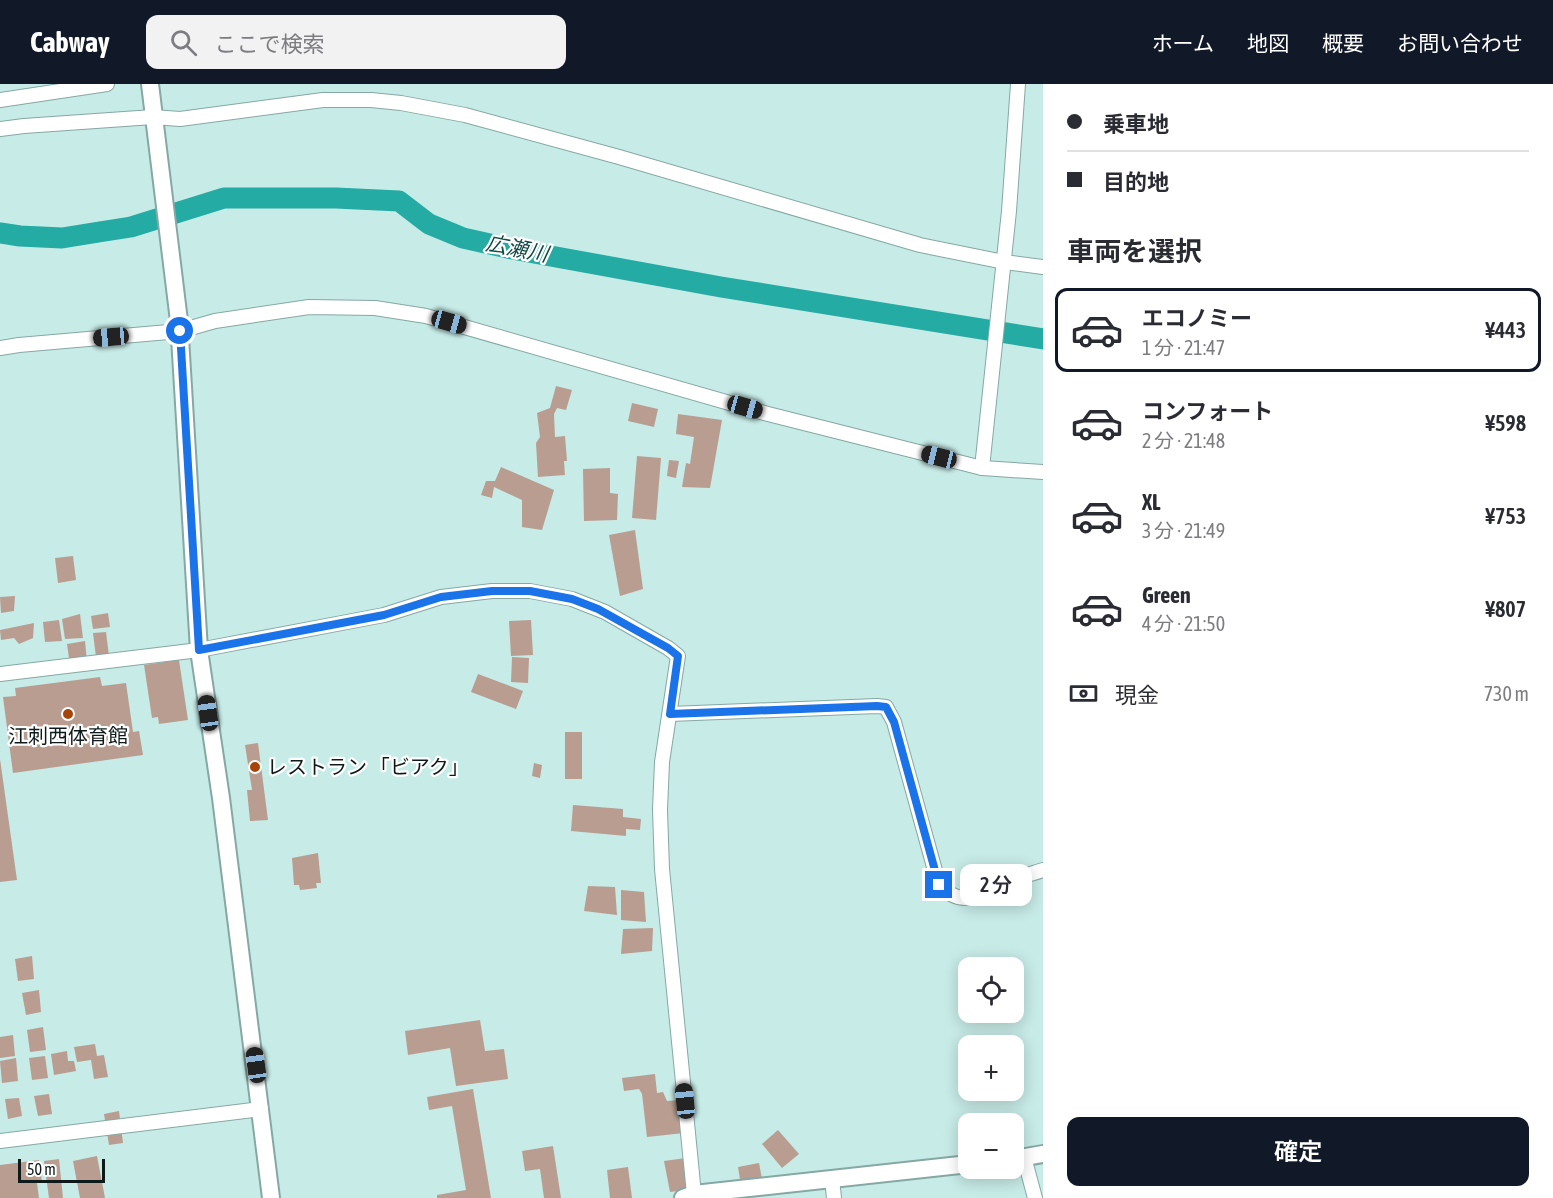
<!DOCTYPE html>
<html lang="ja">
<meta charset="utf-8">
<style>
:root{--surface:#fff;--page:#f2f2f3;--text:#2b2b33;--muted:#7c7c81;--line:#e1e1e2;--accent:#111827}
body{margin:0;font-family:"Asap Condensed","Noto Sans JP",sans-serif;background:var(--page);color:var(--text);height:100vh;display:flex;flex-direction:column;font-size:22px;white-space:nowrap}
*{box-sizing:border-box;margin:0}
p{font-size:20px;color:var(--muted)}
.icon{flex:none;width:33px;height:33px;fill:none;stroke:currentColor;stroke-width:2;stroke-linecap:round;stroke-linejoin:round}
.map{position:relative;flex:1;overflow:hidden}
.side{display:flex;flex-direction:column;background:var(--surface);width:510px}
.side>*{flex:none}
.banner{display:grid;align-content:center;height:132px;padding:0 24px;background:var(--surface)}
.tools{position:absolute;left:958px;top:873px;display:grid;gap:12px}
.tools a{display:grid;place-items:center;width:66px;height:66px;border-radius:12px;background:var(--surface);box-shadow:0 3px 15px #0003;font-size:30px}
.scale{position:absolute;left:18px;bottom:15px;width:87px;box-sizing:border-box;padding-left:6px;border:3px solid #0d1a19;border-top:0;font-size:16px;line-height:21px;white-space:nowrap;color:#0d1a19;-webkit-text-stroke:4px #fff;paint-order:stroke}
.end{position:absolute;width:27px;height:27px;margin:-14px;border:8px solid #1a73e8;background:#fff;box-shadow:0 0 0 3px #fff}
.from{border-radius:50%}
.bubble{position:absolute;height:42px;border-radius:12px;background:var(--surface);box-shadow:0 3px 15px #0003;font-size:20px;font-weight:600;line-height:42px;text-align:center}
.car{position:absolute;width:18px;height:36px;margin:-18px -9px;border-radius:8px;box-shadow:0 0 4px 2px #0007;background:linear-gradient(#222 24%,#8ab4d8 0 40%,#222 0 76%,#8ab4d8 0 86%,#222 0)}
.banner b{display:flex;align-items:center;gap:21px;height:57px;font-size:22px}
.banner b+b{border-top:2px solid var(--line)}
.banner i{width:15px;height:15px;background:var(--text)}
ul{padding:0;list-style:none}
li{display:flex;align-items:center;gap:18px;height:84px;margin:0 12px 9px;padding:0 12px;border:3px solid transparent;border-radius:12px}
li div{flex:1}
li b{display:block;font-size:22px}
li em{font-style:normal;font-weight:600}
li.current{border-color:var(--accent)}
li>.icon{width:54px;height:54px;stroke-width:1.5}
h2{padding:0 24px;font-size:27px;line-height:72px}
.pay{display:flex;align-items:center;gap:15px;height:66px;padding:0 24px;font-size:22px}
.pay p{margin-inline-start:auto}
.button{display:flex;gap:12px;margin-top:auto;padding:12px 24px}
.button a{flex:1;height:69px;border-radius:12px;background:var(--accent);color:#fff;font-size:24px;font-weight:600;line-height:69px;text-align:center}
header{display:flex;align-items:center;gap:36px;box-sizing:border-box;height:84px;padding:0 30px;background:var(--accent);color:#fff}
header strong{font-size:28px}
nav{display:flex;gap:33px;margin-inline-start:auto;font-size:21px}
.search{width:420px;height:54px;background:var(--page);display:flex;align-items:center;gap:15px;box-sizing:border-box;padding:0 21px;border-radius:12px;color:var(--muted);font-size:22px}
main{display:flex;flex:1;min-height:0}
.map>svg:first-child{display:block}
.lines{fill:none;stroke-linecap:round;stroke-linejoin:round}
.river{stroke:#23aba4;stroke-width:21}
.building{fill:#b99d91}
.minor-casing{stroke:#85a8a4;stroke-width:16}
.tertiary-casing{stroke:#85a8a4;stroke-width:20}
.minor{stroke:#fff;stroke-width:14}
.tertiary{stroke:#fff;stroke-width:16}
.route{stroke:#1a73e8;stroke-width:8}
.poi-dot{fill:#a7440a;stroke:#fff;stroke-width:2}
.labels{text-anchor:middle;stroke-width:4.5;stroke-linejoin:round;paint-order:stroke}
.poi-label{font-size:20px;fill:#0d1a19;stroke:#fff}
.water-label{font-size:21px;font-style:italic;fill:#124946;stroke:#fff}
</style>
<header>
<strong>Cabway</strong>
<div class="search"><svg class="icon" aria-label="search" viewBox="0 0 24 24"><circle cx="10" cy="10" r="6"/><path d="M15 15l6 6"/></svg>ここで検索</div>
<nav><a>ホーム</a><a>地図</a><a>概要</a><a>お問い合わせ</a></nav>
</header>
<main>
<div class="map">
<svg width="1043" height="1114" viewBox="0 0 1043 1114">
<rect width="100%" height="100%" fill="#c7ebe7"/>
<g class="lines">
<!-- river -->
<polyline class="river" points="0,149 20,152 62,154 99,148 131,143 224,114 336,114 399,117 429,140 463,154 512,165 721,203 1043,255"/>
</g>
<!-- building -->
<g class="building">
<polygon points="556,302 572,306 566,326 557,324 554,330 555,353 565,352 567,377 564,377 565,391 538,393 536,359 540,353 537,329 550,324"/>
<polygon points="632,319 658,325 654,343 628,337"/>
<polygon points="678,330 722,336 710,404 682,403 686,379 690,380 694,353 676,350"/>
<polygon points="637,372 661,374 656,436 632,434"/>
<polygon points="669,376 679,377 676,394 667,392"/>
<polygon points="501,383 554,406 542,446 522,443 522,416 494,403 492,414 481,411 486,397 495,397"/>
<polygon points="610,384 610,409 618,410 617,436 584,437 583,385"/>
<polygon points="635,446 643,505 620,512 609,451"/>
<polygon points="73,472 76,496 58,499 55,474"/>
<polygon points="15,512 14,527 1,529 0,513"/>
<polygon points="108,529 110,543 93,545 91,532"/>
<polygon points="80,530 83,554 65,555 62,535"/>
<polygon points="59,536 62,557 45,558 43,538"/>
<polygon points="531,536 533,571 511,572 509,537"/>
<polygon points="34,539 33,554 19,560 14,554 1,556 0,546"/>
<polygon points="106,548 109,572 96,573 93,549"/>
<polygon points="85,557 87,578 70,581 67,560"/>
<polygon points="512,573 529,574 528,599 511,598"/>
<polygon points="179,576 188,636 159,640 158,633 152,634 144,581"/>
<polygon points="478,590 523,607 516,625 471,608"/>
<polygon points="100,593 102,602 126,599 133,648 139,647 143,671 13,689 3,613 16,612 15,604"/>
<rect x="565" y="648" width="17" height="47"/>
<polygon points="258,659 268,736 250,737 247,706 252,706 245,661"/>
<polygon points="0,675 17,796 0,798"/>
<polygon points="534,679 542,681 540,694 532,692"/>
<polygon points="573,721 623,725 623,733 641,735 640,746 626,745 626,752 571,747"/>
<polygon points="318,769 321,799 316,799 317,804 300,806 299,801 294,801 292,774"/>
<polygon points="588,802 615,803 617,831 584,827"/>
<polygon points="621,806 644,808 646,838 621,836"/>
<polygon points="653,844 652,867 621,870 623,845"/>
<polygon points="32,872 34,895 18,897 15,875"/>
<polygon points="39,906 41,928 26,931 22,909"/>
<polygon points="480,936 485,967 504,965 508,995 456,1002 450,964 408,971 405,947"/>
<polygon points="43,943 46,966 30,968 27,946"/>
<polygon points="13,951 15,972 0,974 0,953"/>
<polygon points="95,960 97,972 104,971 108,993 94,995 91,976 77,978 74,963"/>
<polygon points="67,967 68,977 74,977 76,987 54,991 51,970"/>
<polygon points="45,972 48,994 32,996 29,974"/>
<polygon points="16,974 18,997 2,999 0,977"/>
<polygon points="655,990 657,1009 663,1008 667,1017 681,1016 684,1049 647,1053 642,1010 639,1005 624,1007 622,994"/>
<polygon points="473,1005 491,1114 437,1114 437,1111 466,1106 452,1022 429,1026 427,1013"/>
<polygon points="49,1010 52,1030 38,1032 34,1012"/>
<polygon points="19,1014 22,1032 8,1035 5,1015"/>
<polygon points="119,1027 123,1059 109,1061 104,1030"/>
<polygon points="778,1046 799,1070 782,1084 762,1060"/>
<polygon points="553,1062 561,1114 544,1114 540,1085 525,1087 522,1067"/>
<polygon points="97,1072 105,1114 80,1114 73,1077"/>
<polygon points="686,1074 691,1105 670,1108 664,1077"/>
<polygon points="59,1075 63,1114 49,1114 44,1077"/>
<polygon points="39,1076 42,1098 37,1099 39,1114 0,1114 0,1081"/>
<polygon points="759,1079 765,1111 743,1114 738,1083"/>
<polygon points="628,1083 632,1114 610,1114 607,1086"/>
</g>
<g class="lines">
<!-- minor casing -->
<g class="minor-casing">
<g id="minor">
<polyline points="0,16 107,0"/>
<polyline points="0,45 24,42 153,33 180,35 323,16 371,16 401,19 465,31 619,73 920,161 1004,178 1043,183"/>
<polyline points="0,264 19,261 180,247 215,237 309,223 375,224 426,232 768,330 982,384 1043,388"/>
<polyline points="982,384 1009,127 1018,0"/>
<polyline points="0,590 199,566 384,531 441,513 492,507 530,507 572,515 605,528 668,564 678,572 662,678 660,726 662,785 694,1110"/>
<path d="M670 630 877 622 886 623 894 638 939 801C962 823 973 813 998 802 1012 795 1028 791 1043 786"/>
<polyline points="0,1057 261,1025"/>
<polyline points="1024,1073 1035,1114"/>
<polyline points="832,1095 834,1114"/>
</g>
</g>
<!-- tertiary casing -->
<g class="tertiary-casing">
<g id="tertiary">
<polyline points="150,0 179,237 199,566 221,714 271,1114"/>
<polyline points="1014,1075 1043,1070"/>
<polyline points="683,1114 694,1110 969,1080"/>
</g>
</g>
<!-- minor -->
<use href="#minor" class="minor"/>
<!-- tertiary -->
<use href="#tertiary" class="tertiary"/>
</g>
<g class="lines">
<!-- route -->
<polyline class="route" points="180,247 199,566 384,531 441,513 492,507 530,507 572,515 598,525 668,564 678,572 670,630 877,622 886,623 894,638 939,801"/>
</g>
<!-- markers -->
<g class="poi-dot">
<circle cx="68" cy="630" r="6"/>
<circle cx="255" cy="683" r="6"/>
</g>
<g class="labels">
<!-- poi labels -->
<g class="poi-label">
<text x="68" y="659">江刺西体育館</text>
<text x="267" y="690" text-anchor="start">レストラン 「ビアク」</text>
</g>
<!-- water labels -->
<g class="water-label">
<text transform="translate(517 165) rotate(11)" y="7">広瀬川</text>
</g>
</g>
</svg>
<div class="tools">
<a><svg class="icon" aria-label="locate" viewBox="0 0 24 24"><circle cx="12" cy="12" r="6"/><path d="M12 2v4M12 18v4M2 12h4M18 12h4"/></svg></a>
<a>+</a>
<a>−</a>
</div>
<div class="scale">50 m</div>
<i class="end from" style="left:180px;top:247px"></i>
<i class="end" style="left:939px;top:801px"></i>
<div class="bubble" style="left:960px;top:780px;width:72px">2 分</div>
<i class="car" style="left:449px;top:238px;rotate:106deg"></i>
<i class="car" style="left:111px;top:253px;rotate:265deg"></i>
<i class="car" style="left:745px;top:323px;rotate:106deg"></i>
<i class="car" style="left:939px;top:373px;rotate:284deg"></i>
<i class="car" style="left:208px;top:629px;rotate:352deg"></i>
<i class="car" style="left:256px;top:981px;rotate:352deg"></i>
<i class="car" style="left:685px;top:1017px;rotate:354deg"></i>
</div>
<section class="side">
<div class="banner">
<b><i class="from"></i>乗車地</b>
<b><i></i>目的地</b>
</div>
<h2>車両を選択</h2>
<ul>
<li class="current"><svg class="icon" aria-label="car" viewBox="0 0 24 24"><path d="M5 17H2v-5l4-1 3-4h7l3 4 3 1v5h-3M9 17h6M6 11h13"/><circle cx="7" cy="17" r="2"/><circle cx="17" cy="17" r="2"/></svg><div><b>エコノミー</b><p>1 分 · 21:47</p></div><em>¥443</em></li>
<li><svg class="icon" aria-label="car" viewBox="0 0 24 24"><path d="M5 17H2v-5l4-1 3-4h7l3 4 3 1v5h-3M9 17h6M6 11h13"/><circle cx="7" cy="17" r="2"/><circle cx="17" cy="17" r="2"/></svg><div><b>コンフォート</b><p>2 分 · 21:48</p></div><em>¥598</em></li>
<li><svg class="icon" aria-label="car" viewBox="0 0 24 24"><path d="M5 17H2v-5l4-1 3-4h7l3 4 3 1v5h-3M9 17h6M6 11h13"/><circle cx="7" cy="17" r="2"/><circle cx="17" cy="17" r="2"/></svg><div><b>XL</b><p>3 分 · 21:49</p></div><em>¥753</em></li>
<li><svg class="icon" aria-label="car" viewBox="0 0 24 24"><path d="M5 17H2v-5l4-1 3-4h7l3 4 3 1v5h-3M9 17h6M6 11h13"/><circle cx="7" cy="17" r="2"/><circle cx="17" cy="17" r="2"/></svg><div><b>Green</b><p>4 分 · 21:50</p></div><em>¥807</em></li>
</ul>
<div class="pay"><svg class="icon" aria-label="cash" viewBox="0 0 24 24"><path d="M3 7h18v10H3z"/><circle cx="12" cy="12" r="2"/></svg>現金<p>730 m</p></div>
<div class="button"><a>確定</a></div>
</section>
</main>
